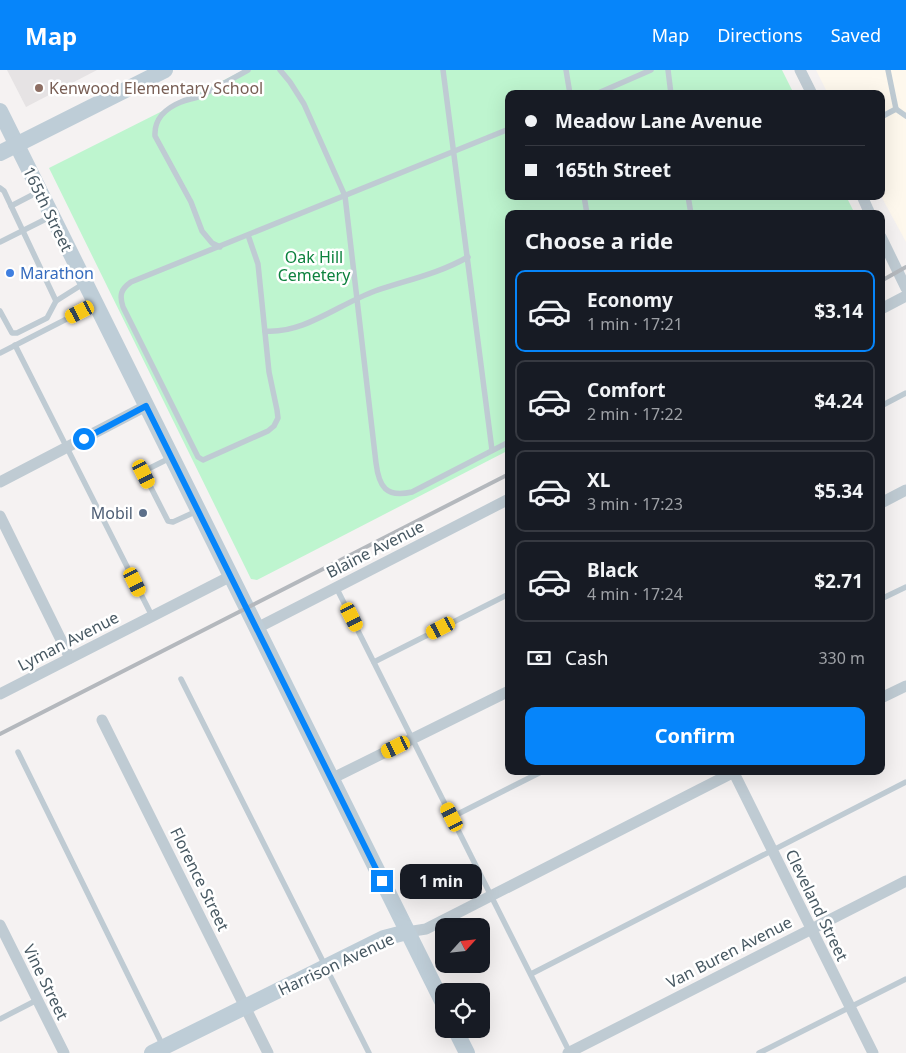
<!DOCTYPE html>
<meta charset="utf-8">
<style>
:root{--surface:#171b24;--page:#20242c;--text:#f1f3f6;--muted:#9ea1a6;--line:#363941;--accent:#0685fa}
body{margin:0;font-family:"Noto Sans",sans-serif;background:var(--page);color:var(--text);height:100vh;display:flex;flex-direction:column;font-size:19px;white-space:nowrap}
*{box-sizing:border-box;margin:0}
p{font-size:16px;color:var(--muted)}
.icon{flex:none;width:28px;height:28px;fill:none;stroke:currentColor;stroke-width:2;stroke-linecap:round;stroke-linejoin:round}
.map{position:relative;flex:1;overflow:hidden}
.side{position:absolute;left:505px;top:140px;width:380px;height:565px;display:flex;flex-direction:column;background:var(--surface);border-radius:10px;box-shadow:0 5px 20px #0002}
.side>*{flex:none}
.top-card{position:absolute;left:505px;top:20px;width:380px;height:110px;border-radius:10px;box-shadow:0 5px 20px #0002;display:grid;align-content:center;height:110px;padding:0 20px;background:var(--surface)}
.needle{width:32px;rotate:63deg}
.buttons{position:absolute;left:435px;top:848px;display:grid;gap:10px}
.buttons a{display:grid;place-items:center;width:55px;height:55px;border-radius:10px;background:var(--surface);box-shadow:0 5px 20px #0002;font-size:25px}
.end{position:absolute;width:22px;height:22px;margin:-11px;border:6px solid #0685fa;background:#fff;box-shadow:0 0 0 2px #fff}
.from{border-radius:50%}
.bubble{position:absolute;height:35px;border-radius:10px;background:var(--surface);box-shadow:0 5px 20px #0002;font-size:16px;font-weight:700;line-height:35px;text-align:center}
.car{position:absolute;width:15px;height:30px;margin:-15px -8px;border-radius:6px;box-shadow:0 0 4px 1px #0007;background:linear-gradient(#f5c518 24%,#345 0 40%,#f5c518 0 76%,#345 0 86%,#f5c518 0)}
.top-card b{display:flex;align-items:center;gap:18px;height:48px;font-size:19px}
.top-card b+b{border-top:1px solid var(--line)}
.top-card i{width:12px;height:12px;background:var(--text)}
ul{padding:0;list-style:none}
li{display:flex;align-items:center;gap:15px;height:82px;margin:0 10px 8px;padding:0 10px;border:2px solid var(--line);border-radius:10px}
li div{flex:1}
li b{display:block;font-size:19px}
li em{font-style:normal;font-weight:700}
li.current{border-color:var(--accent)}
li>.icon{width:45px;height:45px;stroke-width:1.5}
h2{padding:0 20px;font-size:22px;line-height:60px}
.pay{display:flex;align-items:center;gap:12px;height:55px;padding:0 20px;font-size:19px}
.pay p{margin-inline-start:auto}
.button{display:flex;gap:10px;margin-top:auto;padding:10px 20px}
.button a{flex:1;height:58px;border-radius:10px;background:var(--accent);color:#fff;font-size:20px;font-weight:700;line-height:58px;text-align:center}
header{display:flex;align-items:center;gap:30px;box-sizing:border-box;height:70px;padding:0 25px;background:var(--accent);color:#fff}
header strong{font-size:24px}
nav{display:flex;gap:28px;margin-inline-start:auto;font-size:18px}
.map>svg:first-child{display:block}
.commercial{fill:#fef8ed}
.education{fill:#e6e3e4}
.green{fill:#bef5cf}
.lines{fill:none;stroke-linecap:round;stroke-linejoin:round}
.lane{stroke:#bfcbd3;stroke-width:5.5}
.street{stroke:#bfcbd3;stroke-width:11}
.secondary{stroke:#becdd7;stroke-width:16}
.rail{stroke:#b4b8bd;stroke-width:4}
.route{stroke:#0685fa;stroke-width:6}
.education-dot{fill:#8d6e63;stroke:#fff;stroke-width:2}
.shop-dot{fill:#3f7fe0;stroke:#fff;stroke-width:2}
.service-dot{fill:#5c6f8a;stroke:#fff;stroke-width:2}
.labels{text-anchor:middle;stroke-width:5;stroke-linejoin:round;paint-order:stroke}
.education-label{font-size:16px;fill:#785e54;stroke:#fff;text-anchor:start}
.street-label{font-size:16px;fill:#475862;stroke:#fff}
.park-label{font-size:16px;fill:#0d823e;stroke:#fff}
.shop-label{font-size:16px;fill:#366cbe;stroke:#fff;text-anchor:start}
.service-label{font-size:16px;fill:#4e5e75;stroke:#fff;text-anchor:end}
</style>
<header>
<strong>Map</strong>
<nav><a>Map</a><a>Directions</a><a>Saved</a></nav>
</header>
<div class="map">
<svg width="906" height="983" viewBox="0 0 906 983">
<rect width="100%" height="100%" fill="#f5f2f2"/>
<!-- commercial -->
<polygon class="commercial" points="816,0 906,0 906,172 881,126 881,24 828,24"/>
<!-- education -->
<polygon class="education" points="7,0 97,0 26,37"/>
<!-- green -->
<polygon class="green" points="244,0 782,0 794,24 509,24 509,126 846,126 855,144 509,144 509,380 257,510 251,509 49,98"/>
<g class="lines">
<!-- lane -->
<g class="lane">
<path d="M280 0 290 12 304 34 345 126 376 393C379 417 386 428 412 422L509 372"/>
<polyline points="443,0 492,380"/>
<polyline points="566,0 570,24"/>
<polyline points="668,0 671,24"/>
<polyline points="596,24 651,0"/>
<polyline points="896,39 906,46"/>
<polyline points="881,47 896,39 888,0"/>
<polyline points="0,118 4,121 56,231 83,214"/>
<polyline points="584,126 587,144"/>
<polyline points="688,126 691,144"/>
<polyline points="11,136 38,122"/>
<path d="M248 165 258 194 269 302 277 340 278 348 274 356 268 361 203 390 198 387 123 237C119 225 121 219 131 212L509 59"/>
<polyline points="0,172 50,147"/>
<path d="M220 177 212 173 202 161 191 132 155 66C154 49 166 38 181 32 187 29 194 29 200 26 216 18 232 9 248 0"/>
<polyline points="0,241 12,263 17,263 47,248 56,231"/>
<path d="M265 261C304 264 339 234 375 221 407 210 438 204 468 187"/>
<polyline points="15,275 152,546"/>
<polyline points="0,283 94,235"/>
<polyline points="881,336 906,323"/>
<polyline points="170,388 144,401 144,404 168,451 173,452 197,441"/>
<polyline points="336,517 570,983"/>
<polyline points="881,529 906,517"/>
<polyline points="374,592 509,524"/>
<polyline points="181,609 369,983"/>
<polyline points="18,682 163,976"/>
<polyline points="452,747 543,701"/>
<polyline points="531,904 906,712"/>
<polyline points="0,949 37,930"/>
<polyline points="759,983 906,909"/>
</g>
<!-- street -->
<g class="street">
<polyline points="800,0 812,24"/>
<polyline points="862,126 870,144"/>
<polyline points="881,167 906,218"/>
<polyline points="881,239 906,226"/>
<polyline points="0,412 146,336"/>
<polyline points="881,433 906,420"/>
<polyline points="0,446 70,588"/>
<polyline points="257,558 509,429"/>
<polyline points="0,624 231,506"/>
<polyline points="881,628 906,616"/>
<polyline points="102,650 268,983"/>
<polyline points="733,701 873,983"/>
<polyline points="331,709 509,621"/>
<polyline points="0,855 64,983"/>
<polyline points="407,862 426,859 736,701"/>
<polyline points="568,983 906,811"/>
</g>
<!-- secondary -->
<g class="secondary">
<polyline points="0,41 444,935"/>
<polyline points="0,83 165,0"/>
<polyline points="455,959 467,983"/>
<polyline points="152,983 384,868 407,862"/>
</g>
<!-- rail -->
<g class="rail">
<polyline points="881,211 906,197"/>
<polyline points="0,664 509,404"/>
</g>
</g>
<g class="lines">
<!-- route -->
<polyline class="route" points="84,369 146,336 382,811"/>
</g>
<!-- markers -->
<circle class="education-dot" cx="39" cy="18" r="5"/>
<circle class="shop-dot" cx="10" cy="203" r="5"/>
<circle class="service-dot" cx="143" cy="443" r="5"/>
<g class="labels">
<!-- education labels -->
<g class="education-label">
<text x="49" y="24">Kenwood Elementary School</text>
</g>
<!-- street labels -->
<g class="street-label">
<text transform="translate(48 139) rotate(64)" y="6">165th Street</text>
<text transform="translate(375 479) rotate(-27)" y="6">Blaine Avenue</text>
<text transform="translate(68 571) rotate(-27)" y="6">Lyman Avenue</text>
<text transform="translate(200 809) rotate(64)" y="6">Florence Street</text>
<text transform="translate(817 835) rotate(64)" y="6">Cleveland Street</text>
<text transform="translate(729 882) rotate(-27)" y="6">Van Buren Avenue</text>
<text transform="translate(336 894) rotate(-25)" y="6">Harrison Avenue</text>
<text transform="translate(46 912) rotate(64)" y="6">Vine Street</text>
</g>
<!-- park labels -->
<g class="park-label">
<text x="314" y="193">Oak Hill<tspan x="314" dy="18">Cemetery</tspan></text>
</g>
<!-- shop labels -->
<g class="shop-label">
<text x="20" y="209">Marathon</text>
</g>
<!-- service labels -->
<g class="service-label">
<text x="133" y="449">Mobil</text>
</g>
</g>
</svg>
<div class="buttons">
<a><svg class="needle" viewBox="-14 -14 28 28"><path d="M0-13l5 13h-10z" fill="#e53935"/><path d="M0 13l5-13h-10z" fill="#9ea1a6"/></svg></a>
<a><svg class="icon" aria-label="locate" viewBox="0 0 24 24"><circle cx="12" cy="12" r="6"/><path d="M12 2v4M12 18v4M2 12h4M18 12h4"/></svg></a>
</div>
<i class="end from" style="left:84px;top:369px"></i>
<i class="end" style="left:382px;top:811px"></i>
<div class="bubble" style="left:400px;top:794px;width:82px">1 min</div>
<i class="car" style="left:80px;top:242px;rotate:243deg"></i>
<i class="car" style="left:144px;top:404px;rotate:153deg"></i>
<i class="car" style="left:135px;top:512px;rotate:154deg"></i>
<i class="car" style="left:352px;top:547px;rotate:153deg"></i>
<i class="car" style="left:441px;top:558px;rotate:243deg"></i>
<i class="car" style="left:396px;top:677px;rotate:244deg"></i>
<i class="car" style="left:452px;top:747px;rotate:333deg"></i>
<div class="top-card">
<b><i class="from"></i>Meadow Lane Avenue</b>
<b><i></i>165th Street</b>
</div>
<section class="side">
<h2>Choose a ride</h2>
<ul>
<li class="current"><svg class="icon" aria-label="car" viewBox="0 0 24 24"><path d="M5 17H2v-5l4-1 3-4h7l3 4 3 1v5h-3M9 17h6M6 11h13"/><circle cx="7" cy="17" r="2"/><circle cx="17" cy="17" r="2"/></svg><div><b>Economy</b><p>1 min · 17:21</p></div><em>$3.14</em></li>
<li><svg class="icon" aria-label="car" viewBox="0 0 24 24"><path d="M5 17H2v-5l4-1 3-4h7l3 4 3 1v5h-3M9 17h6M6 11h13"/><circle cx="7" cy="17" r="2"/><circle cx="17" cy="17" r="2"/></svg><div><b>Comfort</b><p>2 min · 17:22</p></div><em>$4.24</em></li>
<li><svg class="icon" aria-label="car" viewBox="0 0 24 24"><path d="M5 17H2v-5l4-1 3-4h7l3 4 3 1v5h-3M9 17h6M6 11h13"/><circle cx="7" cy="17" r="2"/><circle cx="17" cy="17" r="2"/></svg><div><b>XL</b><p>3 min · 17:23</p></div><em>$5.34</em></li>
<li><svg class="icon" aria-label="car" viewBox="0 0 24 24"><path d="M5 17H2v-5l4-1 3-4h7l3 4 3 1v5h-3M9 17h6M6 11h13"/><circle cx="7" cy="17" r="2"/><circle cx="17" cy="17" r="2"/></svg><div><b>Black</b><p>4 min · 17:24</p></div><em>$2.71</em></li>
</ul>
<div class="pay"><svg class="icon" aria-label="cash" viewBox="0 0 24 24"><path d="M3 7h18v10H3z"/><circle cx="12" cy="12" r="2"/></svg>Cash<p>330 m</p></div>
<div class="button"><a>Confirm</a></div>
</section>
</div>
